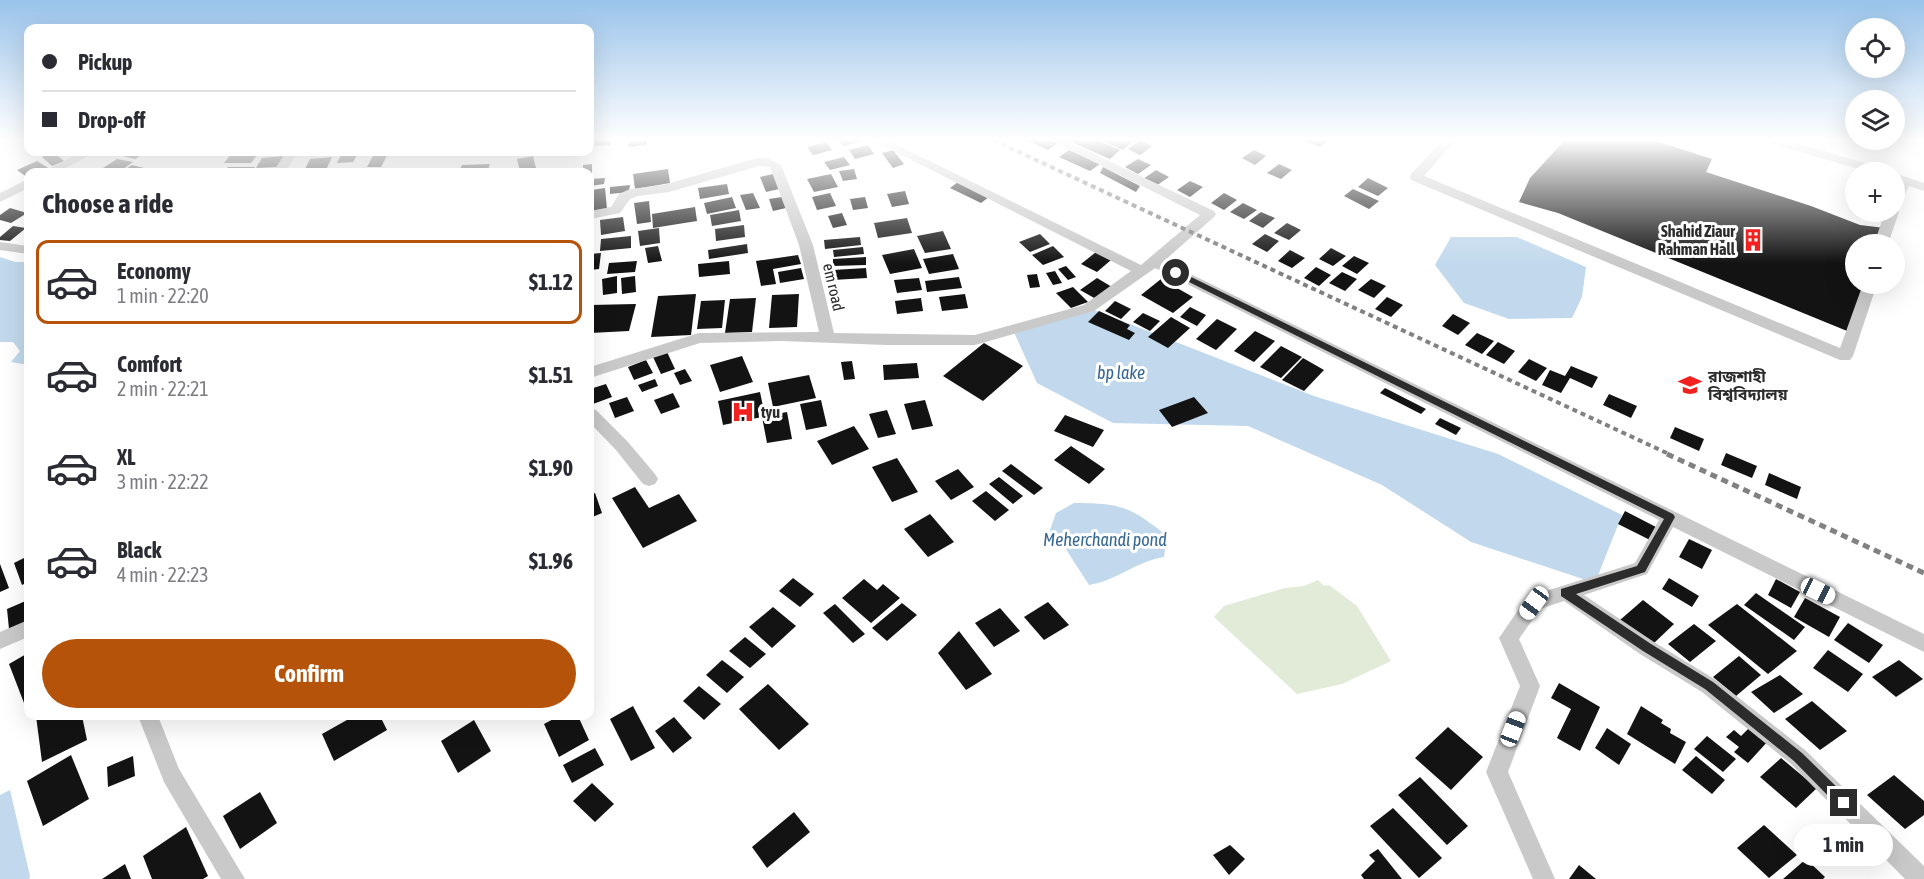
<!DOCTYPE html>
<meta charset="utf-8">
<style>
:root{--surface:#fff;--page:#f2f2f3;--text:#2b2b33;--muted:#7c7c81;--line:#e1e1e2;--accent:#b45309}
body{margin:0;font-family:"Asap Condensed","Noto Sans Bengali",sans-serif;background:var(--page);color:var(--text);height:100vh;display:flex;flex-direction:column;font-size:22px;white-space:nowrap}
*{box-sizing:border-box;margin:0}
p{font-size:20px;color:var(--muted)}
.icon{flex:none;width:33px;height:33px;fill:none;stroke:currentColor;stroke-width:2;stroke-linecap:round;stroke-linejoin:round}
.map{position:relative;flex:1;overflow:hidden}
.panel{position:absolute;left:24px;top:168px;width:570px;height:552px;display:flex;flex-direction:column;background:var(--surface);border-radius:12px;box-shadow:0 6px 24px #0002}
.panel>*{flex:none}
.hud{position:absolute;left:24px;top:24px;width:570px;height:132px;border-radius:12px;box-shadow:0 6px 24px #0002;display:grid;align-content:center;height:132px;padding:0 18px;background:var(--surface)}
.fabs{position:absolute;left:1845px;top:18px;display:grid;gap:12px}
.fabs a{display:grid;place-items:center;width:60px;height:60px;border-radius:50%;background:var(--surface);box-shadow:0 6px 24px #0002;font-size:30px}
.end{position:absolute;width:27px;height:27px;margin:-14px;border:8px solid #2c2c2c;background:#fff;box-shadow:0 0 0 3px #fff}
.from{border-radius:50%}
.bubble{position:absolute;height:42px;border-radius:21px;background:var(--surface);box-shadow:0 6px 24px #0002;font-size:20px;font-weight:700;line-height:42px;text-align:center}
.car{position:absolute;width:18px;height:36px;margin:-18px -9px;border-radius:8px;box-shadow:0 0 4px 2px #0007;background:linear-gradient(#fff 24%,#345 0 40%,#fff 0 76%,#345 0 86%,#fff 0)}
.hud b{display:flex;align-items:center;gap:21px;height:57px;font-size:22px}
.hud b+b{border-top:2px solid var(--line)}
.hud i{width:15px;height:15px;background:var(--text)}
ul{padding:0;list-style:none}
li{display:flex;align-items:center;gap:18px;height:84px;margin:0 12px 9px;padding:0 6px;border:3px solid transparent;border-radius:12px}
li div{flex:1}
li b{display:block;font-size:22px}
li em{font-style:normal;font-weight:700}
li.active{border-color:var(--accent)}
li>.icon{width:54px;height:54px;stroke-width:1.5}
h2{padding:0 18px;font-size:27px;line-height:72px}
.button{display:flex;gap:12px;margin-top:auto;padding:12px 18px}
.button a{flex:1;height:69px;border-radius:36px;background:var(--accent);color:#fff;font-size:24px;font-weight:700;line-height:69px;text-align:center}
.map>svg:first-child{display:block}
.green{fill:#e1ebd8}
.water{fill:#c2d9ed}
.building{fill:#131313}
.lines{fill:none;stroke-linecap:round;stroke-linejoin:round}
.street{fill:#c9c9c9;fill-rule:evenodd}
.rail-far1{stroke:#818181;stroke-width:4;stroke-dasharray:5 4;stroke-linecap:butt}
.rail{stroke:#818181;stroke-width:5;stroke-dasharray:7 5;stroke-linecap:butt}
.route{fill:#2c2c2c}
.labels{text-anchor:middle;stroke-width:6;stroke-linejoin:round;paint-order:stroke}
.poi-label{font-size:16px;font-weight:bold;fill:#2c2c2c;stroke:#fff;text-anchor:start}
.street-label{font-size:16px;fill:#2c2c2c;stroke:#fff}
.water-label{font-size:18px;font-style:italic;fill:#356793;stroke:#fff}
</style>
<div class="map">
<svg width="1924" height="879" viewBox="0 0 1924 879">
<rect width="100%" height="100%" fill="#fff"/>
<!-- green -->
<polygon class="green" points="1318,580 1324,586 1329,585 1357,606 1391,661 1342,684 1297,694 1214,617 1224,606 1285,588 1304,586"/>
<!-- water -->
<g class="water">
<polygon points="1451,237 1517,237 1586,267 1582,297 1572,318 1509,319 1464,303 1435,265"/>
<polygon points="0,257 15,262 28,262 28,365 11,362 20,351 13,342 0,342"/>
<polygon points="1089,308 1314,396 1498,454 1622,515 1595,583 1471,542 1382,485 1248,426 1113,423 1037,383 1013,330"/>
<path d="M1074 503C1121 503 1131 507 1167 536L1164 557C1137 561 1116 581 1089 585L1060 540 1049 533 1056 513Z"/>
<polygon points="10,790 30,876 29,879 0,879 0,795"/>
</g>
<!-- building -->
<g class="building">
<polygon points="592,140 611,140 610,145 592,146"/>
<polygon points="647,140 647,145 628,147 629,141"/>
<polygon points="838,140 864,140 864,141 843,146"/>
<polygon points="1026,140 1051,140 1058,143 1048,150"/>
<polygon points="1067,140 1097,140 1120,150 1110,159"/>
<polygon points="1100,140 1129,140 1133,141 1123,150"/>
<polygon points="1141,140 1152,146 1140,155 1128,149"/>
<polygon points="1303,140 1328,140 1320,147"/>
<polygon points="1565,140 1653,140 1712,159 1706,172 1811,206 1860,225 1885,228 1881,244 1856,244 1856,284 1870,284 1852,333 1558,213 1519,202 1530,178"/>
<polygon points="826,142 832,150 813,155 807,147"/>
<polygon points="868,145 874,154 855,159 849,150"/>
<polygon points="893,150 904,164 893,168 882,153"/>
<polygon points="1069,150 1100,164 1090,171 1059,157"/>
<polygon points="1254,150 1266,156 1255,165 1242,158"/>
<polygon points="53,152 64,161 52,166 42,157"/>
<polygon points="119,152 146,152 135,159 115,154"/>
<polygon points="375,152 389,152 381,167 367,167"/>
<polygon points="231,154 258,154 251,163 224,163"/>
<polygon points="341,155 357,155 353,162 337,163"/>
<polygon points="284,156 278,167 256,168 262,158"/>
<polygon points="533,156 536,168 520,171 517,159"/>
<polygon points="332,157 327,168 305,169 310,159"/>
<polygon points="844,157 850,165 830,170 824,162"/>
<polygon points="117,159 133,162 119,172 97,172"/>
<polygon points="1138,159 1151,165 1138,174 1125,167"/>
<polygon points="37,161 50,169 43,172 28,172 28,178 17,170"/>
<polygon points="490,164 487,172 459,172 462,165"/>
<polygon points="592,164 592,175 590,176 590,172 583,172 583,165"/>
<polygon points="1279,164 1292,170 1281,179 1267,173"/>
<polygon points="132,165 152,170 148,172 121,172"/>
<polygon points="228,167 255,167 251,172 223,172"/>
<polygon points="1103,167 1140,186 1136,192 1100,173"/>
<polygon points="668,169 670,183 635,189 633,174"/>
<polygon points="854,169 857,179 843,181 839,171"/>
<polygon points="1156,170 1169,177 1156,186 1143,179"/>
<polygon points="773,174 779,189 766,192 760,177"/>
<polygon points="831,174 838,187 814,192 807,179"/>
<polygon points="605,178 604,184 590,186 590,179"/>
<polygon points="1368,178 1388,188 1378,196 1358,187"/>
<polygon points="1190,181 1203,187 1190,197 1177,190"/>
<polygon points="958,182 989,197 981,203 950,188"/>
<polygon points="727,184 729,194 700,199 698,188"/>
<polygon points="630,185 629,192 610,194 610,187"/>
<polygon points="605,188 607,209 592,211 591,190"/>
<polygon points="1353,189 1379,201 1369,209 1344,196"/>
<polygon points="905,191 909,204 892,207 887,194"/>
<polygon points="753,193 760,208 746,210 740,195"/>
<polygon points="830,193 836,206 817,210 812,197"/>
<polygon points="1224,193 1237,200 1224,210 1211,203"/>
<polygon points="732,197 736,208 707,214 704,203"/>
<polygon points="782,197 786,208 773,211 769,199"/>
<polygon points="865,197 868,208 853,210 850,199"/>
<polygon points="649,201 651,222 637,224 634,203"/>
<polygon points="1243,203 1257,210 1244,219 1230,212"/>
<polygon points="695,207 697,221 653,228 652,214"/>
<polygon points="10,208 27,213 11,223 0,220 0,215"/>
<polygon points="739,210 741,221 712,226 710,215"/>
<polygon points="1261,212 1275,218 1263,228 1249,221"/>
<polygon points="842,213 847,225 833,228 828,216"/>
<polygon points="623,217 625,231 601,235 600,220"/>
<polygon points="907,218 912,233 878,238 874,223"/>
<polygon points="1287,223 1301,230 1289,240 1274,233"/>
<polygon points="744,225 745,237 716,241 715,229"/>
<polygon points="13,226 26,228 10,241 0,240 0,237"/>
<polygon points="659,228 660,243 640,246 638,231"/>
<polygon points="943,231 951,249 925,253 917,236"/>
<polygon points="1040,234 1050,244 1030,252 1019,242"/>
<polygon points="1265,234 1279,241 1267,252 1252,244"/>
<polygon points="631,236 631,248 600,251 601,239"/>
<polygon points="860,237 861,245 825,249 824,240"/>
<polygon points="747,244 748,253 709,259 708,250"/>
<polygon points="658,246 662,261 648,263 645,248"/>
<polygon points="1053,246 1064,257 1043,265 1032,255"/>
<polygon points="863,247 864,254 834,257 833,250"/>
<polygon points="1331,248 1346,256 1333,266 1319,259"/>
<polygon points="914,249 922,268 890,274 882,255"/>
<polygon points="1290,250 1305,258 1292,268 1278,261"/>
<polygon points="1096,252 1111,260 1097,272 1081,264"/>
<polygon points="601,253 599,269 590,270 590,254"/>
<polygon points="953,254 959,269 929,274 923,259"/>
<polygon points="798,255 801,264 773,269 776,284 761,286 756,261"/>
<polygon points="1354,256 1369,263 1357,274 1342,266"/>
<polygon points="866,257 866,265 833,266 833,259"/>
<polygon points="637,261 635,272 607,274 609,263"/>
<polygon points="729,261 730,274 699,277 698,264"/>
<polygon points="1066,266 1076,277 1068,280 1058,269"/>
<polygon points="1316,267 1331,275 1319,286 1304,278"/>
<polygon points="801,268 804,279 780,283 778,272"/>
<polygon points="866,268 867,278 833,280 833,270"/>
<polygon points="1055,271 1062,283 1053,285 1046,273"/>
<polygon points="1342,272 1357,279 1345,291 1329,283"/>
<polygon points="1037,274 1040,287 1030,288 1027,275"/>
<polygon points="617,276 617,293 603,295 602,279"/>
<polygon points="635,276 636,292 622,294 621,278"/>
<polygon points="959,277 962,288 927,292 925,281"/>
<polygon points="919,278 922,290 897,293 894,280"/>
<polygon points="1097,278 1112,287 1096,299 1080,290"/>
<polygon points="1161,279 1193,297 1173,313 1141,295"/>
<polygon points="1371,279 1386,286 1374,298 1358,290"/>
<polygon points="1073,287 1088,302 1071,308 1056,293"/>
<polygon points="696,294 691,335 651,337 658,296"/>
<polygon points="799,294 797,327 769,328 772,295"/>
<polygon points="965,294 968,308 942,311 939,297"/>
<polygon points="1387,297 1403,305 1391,317 1375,309"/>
<polygon points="756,298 752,332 725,333 730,299"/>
<polygon points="921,298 923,311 897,314 895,301"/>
<polygon points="725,300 722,328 697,329 701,301"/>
<polygon points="1115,301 1131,309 1121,319 1105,311"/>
<polygon points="636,304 629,331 590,333 590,305"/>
<polygon points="1190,307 1206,315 1197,326 1180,317"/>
<polygon points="1099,311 1130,325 1127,329 1135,333 1129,340 1088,322"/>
<polygon points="1143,313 1160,321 1150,331 1133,322"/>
<polygon points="1453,314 1470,323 1458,335 1442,326"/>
<polygon points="1171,317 1190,328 1168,348 1148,337"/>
<polygon points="1217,319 1237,329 1216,350 1196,339"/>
<polygon points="1255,331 1275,341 1254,362 1234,351"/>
<polygon points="1477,333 1494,341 1482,354 1465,345"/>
<polygon points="1498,342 1515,351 1504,364 1486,355"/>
<polygon points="984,343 1023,366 983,401 943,376"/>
<polygon points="1281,346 1302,357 1281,378 1260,367"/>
<polygon points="667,352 675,369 661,374 653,357"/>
<polygon points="742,356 753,382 720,392 710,365"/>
<polygon points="1303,358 1324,370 1304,391 1282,380"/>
<polygon points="1529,359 1547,368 1536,381 1518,372"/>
<polygon points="646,360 653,373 634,380 628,367"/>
<polygon points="852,361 855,379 844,380 841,362"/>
<polygon points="917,363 919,378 884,380 883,365"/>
<polygon points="1571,366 1598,377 1592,388 1570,378 1561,393 1542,385 1550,370 1565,376"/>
<polygon points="685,369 692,381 680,385 674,373"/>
<polygon points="809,375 816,398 773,407 768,383"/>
<polygon points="655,379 658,386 642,392 638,385"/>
<polygon points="606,384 612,397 593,404 590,389"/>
<polygon points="1385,388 1426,409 1421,414 1380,393"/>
<polygon points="760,392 765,416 787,412 792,439 767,443 762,417 723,425 718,401"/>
<polygon points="673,393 680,407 661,414 654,400"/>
<polygon points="1609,394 1637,406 1631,418 1603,405"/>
<polygon points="627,397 634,411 615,418 609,403"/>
<polygon points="1194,397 1208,413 1172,427 1159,410"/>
<polygon points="821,400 827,426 806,430 800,404"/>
<polygon points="925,400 933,426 912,430 904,404"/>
<polygon points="887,410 896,434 878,438 869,414"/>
<polygon points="1065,415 1104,430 1093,447 1054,431"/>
<polygon points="1440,418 1461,428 1456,435 1435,424"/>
<polygon points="854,426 869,449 832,465 817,441"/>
<polygon points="1675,427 1704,439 1699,451 1670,438"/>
<polygon points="1071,446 1105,469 1089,484 1054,460"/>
<polygon points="1726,453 1757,466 1752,478 1721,465"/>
<polygon points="897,458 918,492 892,502 872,467"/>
<polygon points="1011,464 1043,488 1034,495 1002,471"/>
<polygon points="958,469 974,487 951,500 935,481"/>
<polygon points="1769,473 1801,487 1797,499 1765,485"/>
<polygon points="999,477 1023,496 1013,504 989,484"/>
<polygon points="635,487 649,508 679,494 697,521 643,548 612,498"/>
<polygon points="986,491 1009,510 995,521 972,501"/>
<polygon points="595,493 602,513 590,518 590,495"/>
<polygon points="1625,511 1656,527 1650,540 1618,524"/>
<polygon points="930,514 954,542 928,557 904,529"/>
<polygon points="1689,539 1712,550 1702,569 1679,557"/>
<polygon points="28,556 28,582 22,585 14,563"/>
<polygon points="0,564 9,588 0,592"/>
<polygon points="793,578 814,594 800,607 779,591"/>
<polygon points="1669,578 1699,596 1692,607 1662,589"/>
<polygon points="864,579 877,590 883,584 900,598 871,623 842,598"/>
<polygon points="1776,579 1800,592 1791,608 1768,595"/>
<polygon points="1756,593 1805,627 1794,640 1744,605"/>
<polygon points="1805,598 1840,617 1829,637 1794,617"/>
<polygon points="28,600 28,621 9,629 7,609"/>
<polygon points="1643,600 1674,624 1652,645 1620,620"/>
<polygon points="1048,602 1069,625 1044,640 1024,617"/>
<polygon points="902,603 917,615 887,641 872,628"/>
<polygon points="835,604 865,634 853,643 823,613"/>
<polygon points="1737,604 1797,651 1768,674 1708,625"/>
<polygon points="773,607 796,626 772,648 749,627"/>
<polygon points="1000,608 1020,631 994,647 975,623"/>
<polygon points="1848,623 1883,645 1869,663 1834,640"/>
<polygon points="1694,624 1716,641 1690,662 1668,644"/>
<polygon points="959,631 992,674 966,690 938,653"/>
<polygon points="745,637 766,654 750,668 729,651"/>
<polygon points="1828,650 1863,674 1848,692 1813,668"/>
<polygon points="28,653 28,700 24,703 9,664"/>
<polygon points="1739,656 1761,675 1736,696 1713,677"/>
<polygon points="722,660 744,677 727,693 706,675"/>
<polygon points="1899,660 1923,679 1896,697 1872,677"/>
<polygon points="1780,675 1803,694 1774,713 1751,692"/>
<polygon points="1559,683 1600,707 1580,751 1557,738 1571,709 1551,698"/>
<polygon points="768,684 809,724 779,750 739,709"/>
<polygon points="699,686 721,704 704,720 683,701"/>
<polygon points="1812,701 1847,731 1820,750 1785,719"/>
<polygon points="633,706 655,748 631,761 610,719"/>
<polygon points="1641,706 1663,720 1661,723 1671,729 1670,733 1686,742 1675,764 1627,734"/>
<polygon points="36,716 82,716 87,740 42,762"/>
<polygon points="354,716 380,716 387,730 334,761 322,734"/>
<polygon points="559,716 578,716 589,740 559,757 544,724"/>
<polygon points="674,717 692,738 673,753 655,731"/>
<polygon points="474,720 491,751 458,773 441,741"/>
<polygon points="1751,726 1769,740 1748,763 1734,752 1739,747 1726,737 1734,730 1741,736"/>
<polygon points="1448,727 1483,757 1451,790 1415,758"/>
<polygon points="1607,728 1631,744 1619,765 1595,748"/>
<polygon points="1707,736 1736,759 1723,772 1694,749"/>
<polygon points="595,748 604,765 572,783 563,765"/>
<polygon points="71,755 89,799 43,826 27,781"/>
<polygon points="133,756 135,776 108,787 107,767"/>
<polygon points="1696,756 1725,780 1712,794 1682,770"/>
<polygon points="1781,758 1817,788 1796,808 1760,777"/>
<polygon points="1894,775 1924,801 1924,815 1905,829 1867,795"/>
<polygon points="1420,777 1468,826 1447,845 1398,795"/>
<polygon points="592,783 614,804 595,822 573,801"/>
<polygon points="260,792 277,823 240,849 223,816"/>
<polygon points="1393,808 1442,858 1419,878 1370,826"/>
<polygon points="794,812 810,832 767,868 752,847"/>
<polygon points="1764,825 1797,855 1769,878 1737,848"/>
<polygon points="186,827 208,876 203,879 152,879 143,856"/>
<polygon points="1230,845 1245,859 1229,875 1213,855"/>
<polygon points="1378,849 1402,879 1364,879 1361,875 1375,861 1369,855"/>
<polygon points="1806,859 1825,877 1823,879 1783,879"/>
<polygon points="125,864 131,879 102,879"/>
<polygon points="1579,865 1596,879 1569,879"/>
</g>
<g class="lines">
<!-- street -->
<g class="street">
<polygon points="872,140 887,140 1141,265 1200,215 1050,140 1065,140 1214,211 1216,214 1214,217 1164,261 1924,634 1924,652 1673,527 1647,574 1584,595 1654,642 1716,680 1805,750 1924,866 1924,879 1905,879 1791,764 1702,692 1640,654 1564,601 1540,609 1519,639 1540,686 1508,772 1555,879 1533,879 1486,772 1520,686 1499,638 1527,597 1635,563 1659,520 1155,268 1094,311 975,345 886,345 782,341 700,343 590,378 590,367 699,333 819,332 799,245 770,167 759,166 669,192 638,196 630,199 620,213 590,219 590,211 611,207 619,194 630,189 663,185 757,158 767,158 781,165 813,245 834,333 975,335 1084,305 1131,271"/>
<polygon points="1443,140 1456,140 1424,176 1840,348 1863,284 1877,284 1853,356 1850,360 1840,360 1411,180 1410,177 1411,174"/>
<polygon points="1768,140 1786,140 1885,169 1886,172 1868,172 1770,143"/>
<polygon points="81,152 96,152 58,172 43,172"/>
<polygon points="286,152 298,152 285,172 273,172"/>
<polygon points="1894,173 1924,183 1924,191 1909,186 1897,209 1899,212 1888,244 1874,244 1885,212 1894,212 1894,190 1898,183 1894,181"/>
<polygon points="28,179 28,188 0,202 0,193"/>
<polygon points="0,242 28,246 28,254 0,250"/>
<polygon points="590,408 596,410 628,442 655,474 658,479 655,484 649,486 643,484 616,450 590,423"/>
<polygon points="28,620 28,637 0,649 0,632"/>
<polygon points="138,716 158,716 179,769 245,879 221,879 164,782"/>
</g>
<!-- rail-far1 -->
<polyline class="rail-far1" points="993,140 1671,455"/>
<!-- rail -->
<polyline class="rail" points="1667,454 1924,573"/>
</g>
<!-- sky -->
<linearGradient id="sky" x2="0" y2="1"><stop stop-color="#99c3ea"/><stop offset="0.53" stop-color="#fff"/><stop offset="1" stop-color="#fff" stop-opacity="0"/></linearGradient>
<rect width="1924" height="263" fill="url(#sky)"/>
<!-- route -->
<polygon class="route" points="1173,271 1179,271 1673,514 1675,517 1645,572 1576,594 1651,644 1713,682 1802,753 1848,798 1850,803 1848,807 1844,809 1839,807 1794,761 1705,689 1643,651 1561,596 1561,589 1637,566 1664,519 1173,274"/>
<!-- icons -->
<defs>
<g id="building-bare" transform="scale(1.8)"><path d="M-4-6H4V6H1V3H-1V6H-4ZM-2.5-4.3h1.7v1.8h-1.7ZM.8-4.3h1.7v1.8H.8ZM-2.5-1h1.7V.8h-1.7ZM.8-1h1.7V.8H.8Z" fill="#f12120" stroke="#fff" stroke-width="2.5" paint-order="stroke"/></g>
<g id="university-bare" transform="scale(1.8)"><path d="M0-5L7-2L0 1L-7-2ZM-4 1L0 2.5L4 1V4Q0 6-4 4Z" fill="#f12120" stroke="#fff" stroke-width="2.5" paint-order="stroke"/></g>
<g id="hospital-bare" transform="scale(1.8)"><path d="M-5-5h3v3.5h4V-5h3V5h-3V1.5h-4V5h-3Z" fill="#f12120" stroke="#fff" stroke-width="2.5" paint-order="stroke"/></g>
</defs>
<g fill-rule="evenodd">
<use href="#building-bare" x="1753" y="240"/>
<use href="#university-bare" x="1690" y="385"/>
<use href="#hospital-bare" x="743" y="412"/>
</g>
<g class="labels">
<!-- poi labels -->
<g class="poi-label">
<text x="1735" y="237" text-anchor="end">Shahid Ziaur<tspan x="1735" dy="18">Rahman Hall</tspan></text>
<text x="1708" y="382">রাজশাহী<tspan x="1708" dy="18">বিশ্ববিদ্যালয়</tspan></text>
<text x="761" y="418">tyu</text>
</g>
<!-- street labels -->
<g class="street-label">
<text transform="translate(834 287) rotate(77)" y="6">em road</text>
</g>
<!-- water labels -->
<g class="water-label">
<text x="1121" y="379">bp lake</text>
<text x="1105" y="546">Meherchandi pond</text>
</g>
</g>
</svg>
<div class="fabs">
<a><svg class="icon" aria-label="locate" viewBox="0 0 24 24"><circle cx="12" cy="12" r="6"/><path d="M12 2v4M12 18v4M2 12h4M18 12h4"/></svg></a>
<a><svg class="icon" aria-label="layers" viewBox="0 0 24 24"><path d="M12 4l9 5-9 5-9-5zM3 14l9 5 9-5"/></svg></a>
<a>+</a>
<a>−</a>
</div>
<i class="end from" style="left:1176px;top:273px"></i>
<i class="end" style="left:1844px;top:803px"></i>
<div class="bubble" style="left:1794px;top:824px;width:99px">1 min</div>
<i class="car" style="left:1818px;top:591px;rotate:116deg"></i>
<i class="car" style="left:1534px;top:603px;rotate:216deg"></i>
<i class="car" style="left:1513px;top:729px;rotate:21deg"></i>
<div class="hud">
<b><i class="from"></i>Pickup</b>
<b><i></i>Drop-off</b>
</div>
<section class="panel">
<h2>Choose a ride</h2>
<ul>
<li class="active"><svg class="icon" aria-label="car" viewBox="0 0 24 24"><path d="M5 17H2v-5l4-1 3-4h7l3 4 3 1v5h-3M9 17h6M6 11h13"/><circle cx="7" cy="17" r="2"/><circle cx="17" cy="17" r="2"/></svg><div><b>Economy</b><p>1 min · 22:20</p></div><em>$1.12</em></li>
<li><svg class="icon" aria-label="car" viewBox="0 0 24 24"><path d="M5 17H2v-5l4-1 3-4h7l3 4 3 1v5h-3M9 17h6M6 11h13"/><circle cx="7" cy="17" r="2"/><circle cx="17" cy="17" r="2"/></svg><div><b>Comfort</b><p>2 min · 22:21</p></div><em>$1.51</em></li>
<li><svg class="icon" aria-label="car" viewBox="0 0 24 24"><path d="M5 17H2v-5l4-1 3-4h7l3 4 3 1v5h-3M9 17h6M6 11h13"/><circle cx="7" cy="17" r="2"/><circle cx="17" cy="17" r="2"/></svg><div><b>XL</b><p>3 min · 22:22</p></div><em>$1.90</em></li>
<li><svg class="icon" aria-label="car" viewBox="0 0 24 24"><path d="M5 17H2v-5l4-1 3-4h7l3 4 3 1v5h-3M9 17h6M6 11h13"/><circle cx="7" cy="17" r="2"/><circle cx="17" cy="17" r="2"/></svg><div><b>Black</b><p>4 min · 22:23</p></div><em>$1.96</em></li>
</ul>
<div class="button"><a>Confirm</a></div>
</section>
</div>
